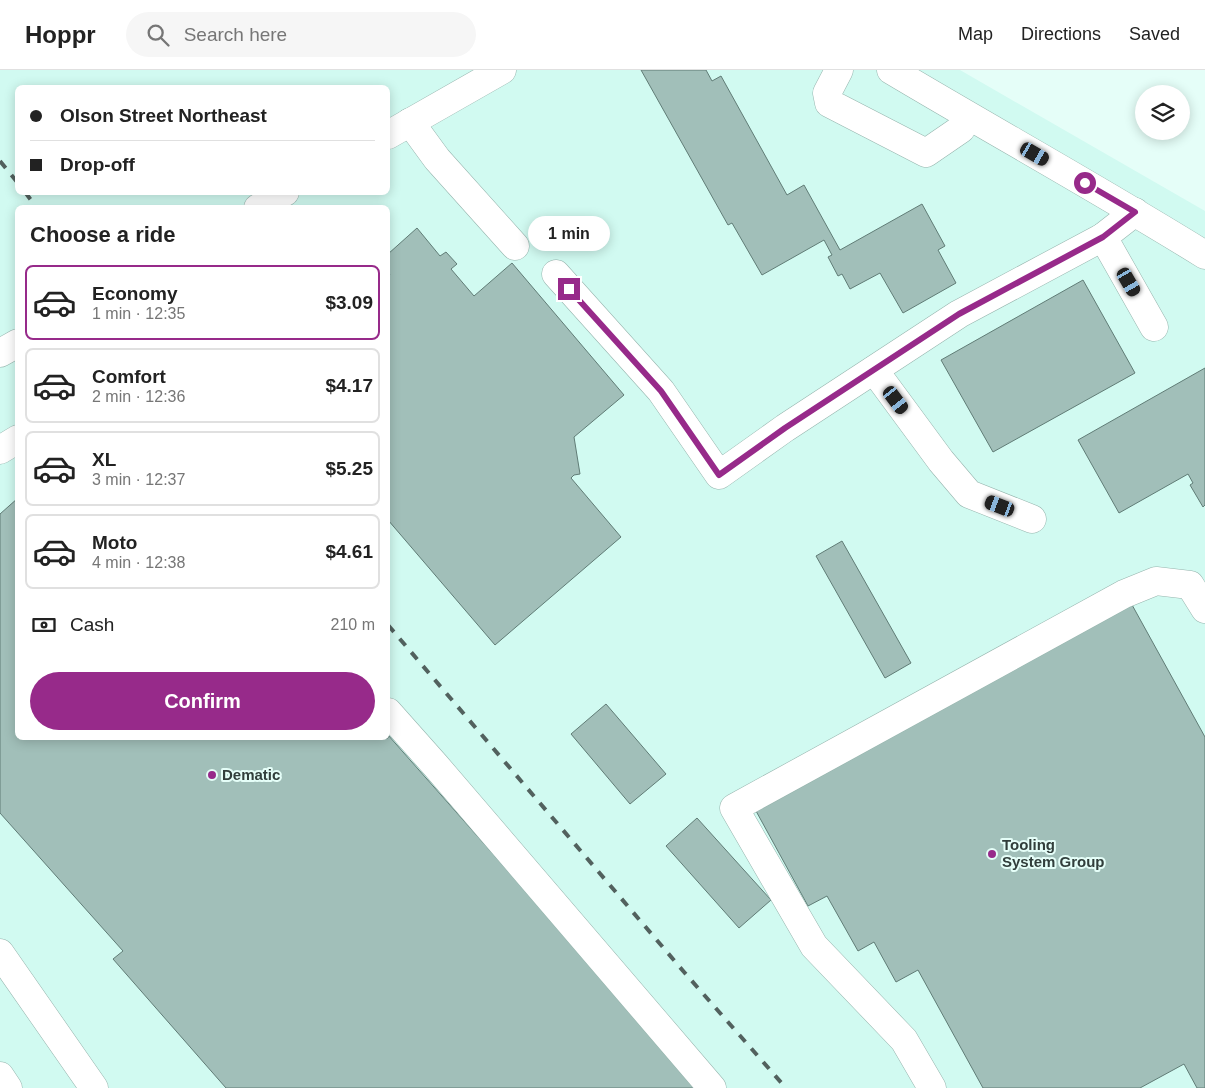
<!DOCTYPE html>
<meta charset="utf-8">
<style>
:root{--surface:#fff;--page:#f6f6f6;--text:#222;--muted:#767676;--line:#e0e0e0;--accent:#972a8a}
body{margin:0;font-family:Helvetica,sans-serif;background:var(--page);color:var(--text);height:100vh;display:flex;flex-direction:column;font-size:19px;white-space:nowrap}
*{box-sizing:border-box;margin:0}
p{font-size:16px;color:var(--muted)}
.icon{flex:none;width:28px;height:28px;fill:none;stroke:currentColor;stroke-width:2;stroke-linecap:round;stroke-linejoin:round}
.map{position:relative;flex:1;overflow:hidden}
.details{position:absolute;left:15px;top:135px;width:375px;height:535px;display:flex;flex-direction:column;background:var(--surface);border-radius:8px;box-shadow:0 2px 12px #0003}
.details>*{flex:none}
.top-card{position:absolute;left:15px;top:15px;width:375px;height:110px;border-radius:8px;box-shadow:0 2px 12px #0003;display:grid;align-content:center;height:110px;padding:0 15px;background:var(--surface)}
.tools{position:absolute;left:1135px;top:15px;display:grid;gap:10px}
.tools a{display:grid;place-items:center;width:55px;height:55px;border-radius:50%;background:var(--surface);box-shadow:0 2px 12px #0003;font-size:25px}
.end{position:absolute;width:22px;height:22px;margin:-11px;border:6px solid #972a8a;background:#fff;box-shadow:0 0 0 2px #fff}
.from{border-radius:50%}
.bubble{position:absolute;height:35px;border-radius:18px;background:var(--surface);box-shadow:0 2px 12px #0003;font-size:16px;font-weight:700;line-height:35px;text-align:center}
.car{position:absolute;width:15px;height:30px;margin:-15px -8px;border-radius:6px;box-shadow:0 0 4px 1px #0007;background:linear-gradient(#222 24%,#8ab4d8 0 40%,#222 0 76%,#8ab4d8 0 86%,#222 0)}
.top-card b{display:flex;align-items:center;gap:18px;height:48px;font-size:19px}
.top-card b+b{border-top:1px solid var(--line)}
.top-card i{width:12px;height:12px;background:var(--text)}
ul{padding:0;list-style:none}
li{display:flex;align-items:center;gap:15px;height:75px;margin:0 10px 8px;padding:0 5px;border:2px solid var(--line);border-radius:8px}
li div{flex:1}
li b{display:block;font-size:19px}
li em{font-style:normal;font-weight:700}
li.active{border-color:var(--accent)}
li>.icon{width:45px;height:45px;stroke-width:1.5}
h2{padding:0 15px;font-size:22px;line-height:60px}
.pay{display:flex;align-items:center;gap:12px;height:55px;padding:0 15px;font-size:19px}
.pay p{margin-inline-start:auto}
.cta{display:flex;gap:10px;margin-top:auto;padding:10px 15px}
.cta a{flex:1;height:58px;border-radius:30px;background:var(--accent);color:#fff;font-size:20px;font-weight:700;line-height:58px;text-align:center}
header{display:flex;align-items:center;gap:30px;box-sizing:border-box;height:70px;padding:0 25px;background:var(--surface);border-bottom:1px solid var(--line)}
header strong{font-size:24px}
nav{display:flex;gap:28px;margin-inline-start:auto;font-size:18px}
.search{width:350px;height:45px;background:var(--page);display:flex;align-items:center;gap:12px;box-sizing:border-box;padding:0 18px;border-radius:28px;color:var(--muted);font-size:19px}
.map>svg:first-child{display:block}
.built{fill:#d1faf1;fill-rule:evenodd}
.building{fill:#a1bfb9;stroke:#607c76}
.lines{fill:none;stroke-linecap:round;stroke-linejoin:round}
.minor-casing{stroke:#96b4ad;stroke-width:29}
.minor{stroke:#fff;stroke-width:28}
.rail{stroke:#52615e;stroke-width:4;stroke-dasharray:9 9;stroke-linecap:butt}
.route{stroke:#972a8a;stroke-width:6}
.poi-dot{fill:#972a8a;stroke:#e5fef8;stroke-width:2}
.labels{text-anchor:middle;stroke-width:4;stroke-linejoin:round;paint-order:stroke}
.poi-label{font-size:15px;font-weight:bold;fill:#313e3b;stroke:#e5fef8;text-anchor:start}
</style>
<header>
<strong>Hoppr</strong>
<div class="search"><svg class="icon" aria-label="search" viewBox="0 0 24 24"><circle cx="10" cy="10" r="6"/><path d="M15 15l6 6"/></svg>Search here</div>
<nav><a>Map</a><a>Directions</a><a>Saved</a></nav>
</header>
<div class="map">
<svg width="1205" height="1018" viewBox="0 0 1205 1018">
<rect width="100%" height="100%" fill="#e5fef8"/>
<!-- built -->
<path class="built" d="M0 0H960L1205 141V1018H0ZM18 18H388V122H18ZM18 138H388V668H18Z"/>
<!-- building -->
<g class="building">
<polygon points="641,0 706,0 712,11 721,6 787,125 804,115 840,180 922,134 945,176 938,180 956,213 903,243 880,203 850,219 842,204 838,206 828,187 832,185 824,170 762,205 732,153 728,155"/>
<polygon points="417,158 440,186 446,182 457,194 451,199 474,226 512,193 624,325 574,367 580,404 574,405 571,408 621,467 495,575 388,450 388,207 390,205 388,202 388,184"/>
<polygon points="1083,210 1135,303 993,382 941,290"/>
<polygon points="1205,298 1205,435 1203,437 1190,415 1193,413 1188,404 1119,443 1078,370"/>
<polygon points="18,428 18,668 388,668 388,665 700,1018 226,1018 113,889 123,881 0,743 0,444"/>
<polygon points="842,471 911,593 885,608 816,486"/>
<polygon points="1131,533 1205,667 1205,1018 1197,1018 1184,994 1140,1018 983,1018 918,900 896,912 874,872 858,881 827,826 808,836 756,741"/>
<polygon points="606,634 666,704 630,734 571,664"/>
<polygon points="697,748 771,830 739,858 666,776"/>
</g>
<g class="lines">
<!-- minor casing -->
<g class="minor-casing">
<g id="minor">
<polyline points="839,0 827,23 829,33 926,83 961,59 968,46"/>
<path d="M891 0C995 62 1102 121 1205 185"/>
<polyline points="410,52 437,89 515,176"/>
<polyline points="388,65 502,0"/>
<polyline points="258,138 285,122"/>
<polyline points="1103,167 1154,257"/>
<polyline points="556,204 661,321 719,405 785,358 959,244 1103,167 1135,142"/>
<polyline points="0,283 18,273"/>
<polyline points="874,300 941,391 969,424 1032,449"/>
<polyline points="0,380 18,369"/>
<polyline points="388,642 436,696 712,1018"/>
<polyline points="0,883 94,1018"/>
<polyline points="0,1006 8,1018"/>
<polyline points="932,1018 904,970 814,876 734,738 1124,524 1156,511 1190,515 1205,539"/>
</g>
</g>
<!-- minor -->
<use href="#minor" class="minor"/>
<!-- rail -->
<g class="rail">
<polyline points="0,91 18,113"/>
<polyline points="25,122 37,138"/>
<polyline points="388,555 684,902 786,1018"/>
</g>
</g>
<g class="lines">
<!-- route -->
<polyline class="route" points="569,219 661,321 719,405 785,358 959,244 1103,167 1135,142 1085,113"/>
</g>
<!-- markers -->
<g class="poi-dot">
<circle cx="212" cy="705" r="5"/>
<circle cx="992" cy="784" r="5"/>
</g>
<g class="labels">
<!-- poi labels -->
<g class="poi-label">
<text x="222" y="710">Dematic</text>
<text x="1002" y="780">Tooling<tspan x="1002" dy="17">System Group</tspan></text>
</g>
</g>
</svg>
<div class="tools">
<a><svg class="icon" aria-label="layers" viewBox="0 0 24 24"><path d="M12 4l9 5-9 5-9-5zM3 14l9 5 9-5"/></svg></a>
</div>
<i class="end from" style="left:1085px;top:113px"></i>
<i class="end" style="left:569px;top:219px"></i>
<div class="bubble" style="left:528px;top:146px;width:82px">1 min</div>
<i class="car" style="left:1035px;top:84px;rotate:120deg"></i>
<i class="car" style="left:1129px;top:212px;rotate:150deg"></i>
<i class="car" style="left:896px;top:330px;rotate:143deg"></i>
<i class="car" style="left:1000px;top:436px;rotate:291deg"></i>
<div class="top-card">
<b><i class="from"></i>Olson Street Northeast</b>
<b><i></i>Drop-off</b>
</div>
<section class="details">
<h2>Choose a ride</h2>
<ul>
<li class="active"><svg class="icon" aria-label="car" viewBox="0 0 24 24"><path d="M5 17H2v-5l4-1 3-4h7l3 4 3 1v5h-3M9 17h6M6 11h13"/><circle cx="7" cy="17" r="2"/><circle cx="17" cy="17" r="2"/></svg><div><b>Economy</b><p>1 min · 12:35</p></div><em>$3.09</em></li>
<li><svg class="icon" aria-label="car" viewBox="0 0 24 24"><path d="M5 17H2v-5l4-1 3-4h7l3 4 3 1v5h-3M9 17h6M6 11h13"/><circle cx="7" cy="17" r="2"/><circle cx="17" cy="17" r="2"/></svg><div><b>Comfort</b><p>2 min · 12:36</p></div><em>$4.17</em></li>
<li><svg class="icon" aria-label="car" viewBox="0 0 24 24"><path d="M5 17H2v-5l4-1 3-4h7l3 4 3 1v5h-3M9 17h6M6 11h13"/><circle cx="7" cy="17" r="2"/><circle cx="17" cy="17" r="2"/></svg><div><b>XL</b><p>3 min · 12:37</p></div><em>$5.25</em></li>
<li><svg class="icon" aria-label="car" viewBox="0 0 24 24"><path d="M5 17H2v-5l4-1 3-4h7l3 4 3 1v5h-3M9 17h6M6 11h13"/><circle cx="7" cy="17" r="2"/><circle cx="17" cy="17" r="2"/></svg><div><b>Moto</b><p>4 min · 12:38</p></div><em>$4.61</em></li>
</ul>
<div class="pay"><svg class="icon" aria-label="cash" viewBox="0 0 24 24"><path d="M3 7h18v10H3z"/><circle cx="12" cy="12" r="2"/></svg>Cash<p>210 m</p></div>
<div class="cta"><a>Confirm</a></div>
</section>
</div>
